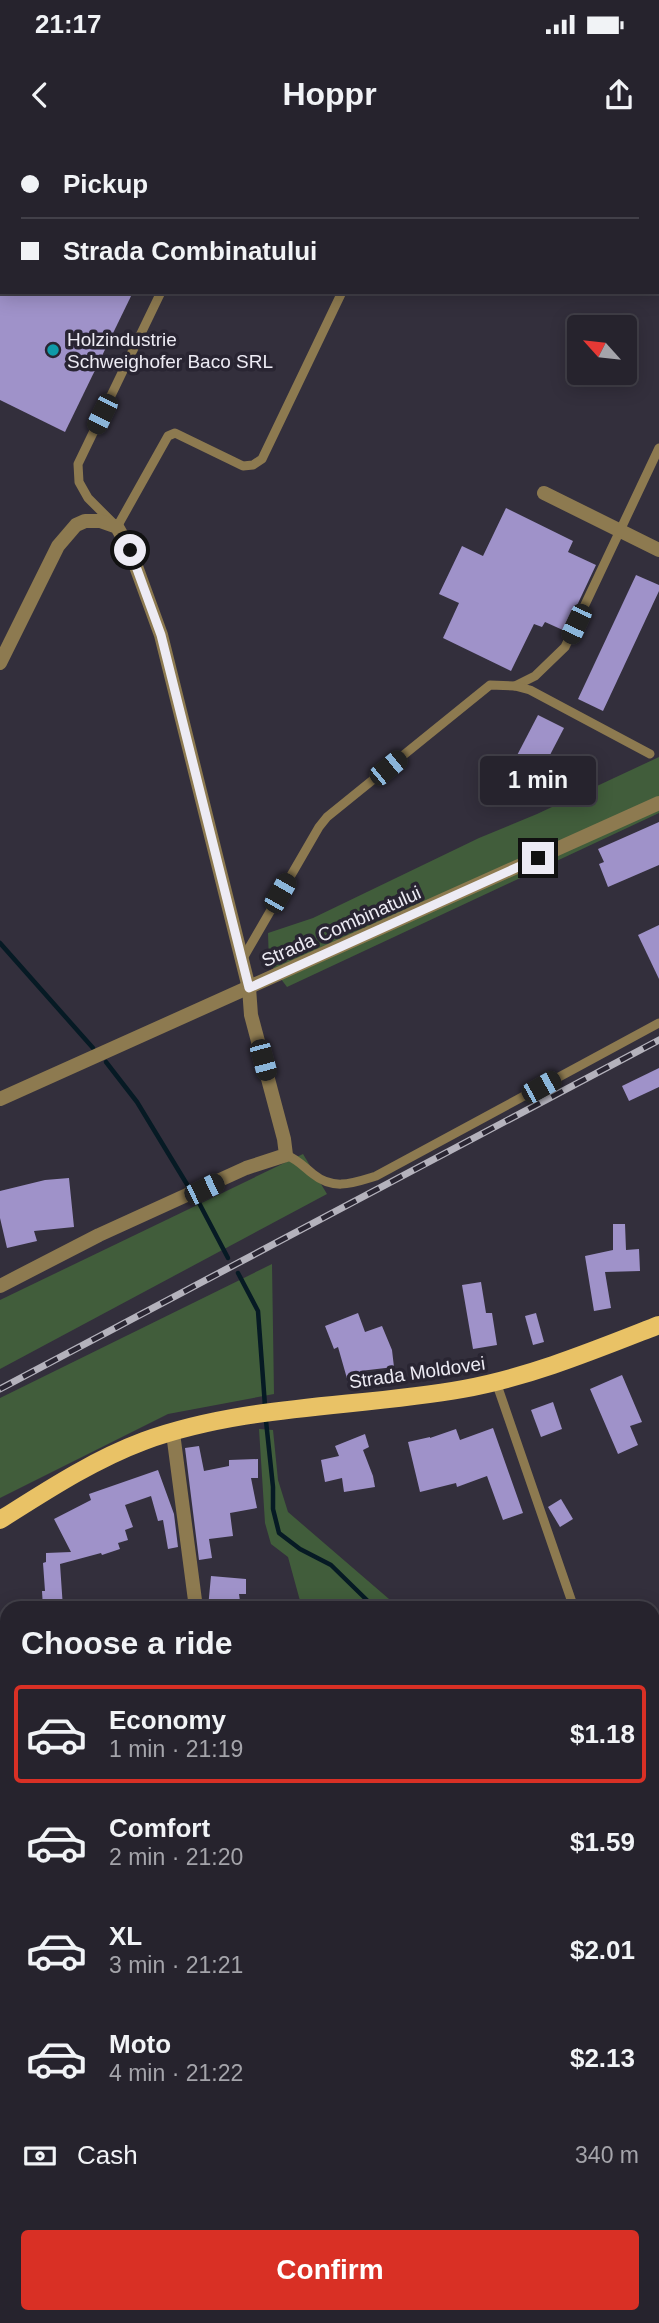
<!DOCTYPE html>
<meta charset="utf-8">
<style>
:root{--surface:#26232d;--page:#2e2b35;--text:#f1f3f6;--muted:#a4a4aa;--line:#424049;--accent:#d93025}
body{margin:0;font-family:Helvetica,sans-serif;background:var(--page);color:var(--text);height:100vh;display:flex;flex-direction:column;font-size:26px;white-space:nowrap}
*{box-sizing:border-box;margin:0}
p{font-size:23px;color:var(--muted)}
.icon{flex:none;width:38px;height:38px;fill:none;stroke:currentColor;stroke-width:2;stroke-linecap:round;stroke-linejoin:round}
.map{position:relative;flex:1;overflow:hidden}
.side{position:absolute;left:0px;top:1461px;width:660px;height:723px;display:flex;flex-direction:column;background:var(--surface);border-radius:21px 21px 0 0;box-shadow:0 4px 18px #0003,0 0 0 2px var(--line)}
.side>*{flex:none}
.guide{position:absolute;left:0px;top:0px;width:660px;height:154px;box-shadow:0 4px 18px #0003,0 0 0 2px var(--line);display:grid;align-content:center;height:154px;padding:0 21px;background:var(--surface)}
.needle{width:46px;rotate:297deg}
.fabs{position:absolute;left:567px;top:175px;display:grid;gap:14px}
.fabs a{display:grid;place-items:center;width:70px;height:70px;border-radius:7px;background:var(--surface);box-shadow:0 4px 18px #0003,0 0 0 2px var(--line);font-size:35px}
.end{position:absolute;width:32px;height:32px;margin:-16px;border:9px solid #edebf4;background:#111;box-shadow:0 0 0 4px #111}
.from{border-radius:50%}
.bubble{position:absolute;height:49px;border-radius:7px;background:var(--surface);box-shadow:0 4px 18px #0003,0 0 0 2px var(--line);font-size:23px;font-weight:700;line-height:49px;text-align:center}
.car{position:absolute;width:21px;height:42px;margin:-21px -10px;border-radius:9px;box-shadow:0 0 5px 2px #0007;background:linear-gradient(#222 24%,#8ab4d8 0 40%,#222 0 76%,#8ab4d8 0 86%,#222 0)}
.guide b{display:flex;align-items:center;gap:24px;height:66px;font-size:26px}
.guide b+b{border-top:2px solid var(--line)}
.guide i{width:18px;height:18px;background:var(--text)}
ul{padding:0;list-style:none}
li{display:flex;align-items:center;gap:21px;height:98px;margin:0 14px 10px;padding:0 7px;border:4px solid transparent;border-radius:7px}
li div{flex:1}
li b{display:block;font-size:26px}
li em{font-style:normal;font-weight:700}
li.on{border-color:var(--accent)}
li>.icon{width:63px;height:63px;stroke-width:1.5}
h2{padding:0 21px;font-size:32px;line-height:84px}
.pay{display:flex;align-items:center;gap:18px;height:77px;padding:0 21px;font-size:26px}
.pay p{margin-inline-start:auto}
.action{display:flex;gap:14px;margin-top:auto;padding:14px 21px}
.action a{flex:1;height:80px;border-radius:7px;background:var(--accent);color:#fff;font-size:28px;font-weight:700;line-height:80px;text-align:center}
.status{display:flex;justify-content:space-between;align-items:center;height:49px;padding:0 35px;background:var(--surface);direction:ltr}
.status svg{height:19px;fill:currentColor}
header{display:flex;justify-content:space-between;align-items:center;height:91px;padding:0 21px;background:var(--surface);font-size:32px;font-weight:700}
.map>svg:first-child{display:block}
.green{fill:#415d3b}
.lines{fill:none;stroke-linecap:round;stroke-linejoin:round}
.stream{stroke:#061a24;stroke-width:4.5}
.building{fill:#9f92c9}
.service{stroke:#8d7a50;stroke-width:9}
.minor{stroke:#8d7a50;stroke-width:14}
.tertiary{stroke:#8d7a50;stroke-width:14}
.primary{stroke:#e9c266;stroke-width:18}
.rail-casing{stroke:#b4b2bc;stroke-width:7}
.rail{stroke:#292532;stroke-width:4.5;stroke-dasharray:13;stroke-linecap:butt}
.route{stroke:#edebf4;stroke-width:9}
.culture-dot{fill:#0f9aa8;stroke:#292532;stroke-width:2.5}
.labels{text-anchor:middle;stroke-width:7;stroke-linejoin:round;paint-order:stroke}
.poi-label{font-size:19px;fill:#edebf4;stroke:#292532;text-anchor:start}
.street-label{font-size:19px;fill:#edebf4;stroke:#292532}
</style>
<div class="status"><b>21:17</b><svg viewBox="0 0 49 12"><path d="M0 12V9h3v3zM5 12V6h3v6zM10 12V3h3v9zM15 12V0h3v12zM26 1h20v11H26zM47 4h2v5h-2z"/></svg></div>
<header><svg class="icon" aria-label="back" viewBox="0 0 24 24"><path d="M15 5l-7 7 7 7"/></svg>Hoppr<svg class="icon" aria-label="share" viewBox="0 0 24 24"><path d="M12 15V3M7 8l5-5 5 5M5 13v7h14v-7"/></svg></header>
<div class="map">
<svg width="659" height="2183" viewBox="0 0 659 2183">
<rect width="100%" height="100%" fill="#332f3c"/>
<!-- green -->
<g class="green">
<polygon points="659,617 659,673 287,847 269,823 268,793 313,778 479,698 537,674"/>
<polygon points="303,1014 327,1054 0,1229 0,1160"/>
<polygon points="272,1124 274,1254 168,1274 0,1358 0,1258"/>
<polygon points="259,1289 273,1290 278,1340 288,1372 389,1459 395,1468 302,1468 288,1417 271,1404 265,1383"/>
</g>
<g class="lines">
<!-- stream -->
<g class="stream">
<polyline points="0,803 93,908"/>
<polyline points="106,922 137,962 188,1046"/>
<polyline points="198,1061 228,1118"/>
<polyline points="238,1133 258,1171 265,1266"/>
<polyline points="266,1281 273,1347 273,1369 279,1393 300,1409 331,1425 375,1468"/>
</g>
</g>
<!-- building -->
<g class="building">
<polygon points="0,152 133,152 65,292 0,260"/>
<polygon points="506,368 573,401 568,412 596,425 565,491 545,482 542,487 534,484 511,531 443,498 459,463 439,454 462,406 483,416"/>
<polygon points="636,435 659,445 659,451 603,571 578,559"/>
<polygon points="538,575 564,588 538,638 512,625"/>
<polygon points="659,682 659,725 608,747 599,724 604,722 598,709"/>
<polygon points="659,785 659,839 638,795"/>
<polygon points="659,928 659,947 629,961 622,946"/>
<polygon points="69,1038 74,1087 34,1091 37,1101 7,1108 0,1078 0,1051 45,1040"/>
<polygon points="613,1084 625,1084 626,1110 639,1109 640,1131 605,1132 611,1168 594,1171 585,1116 613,1110"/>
<polygon points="481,1142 486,1173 492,1173 497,1205 473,1209 462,1145"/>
<polygon points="358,1173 365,1192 382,1186 392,1210 394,1227 360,1231 362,1238 348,1242 338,1207 334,1209 325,1186"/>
<polygon points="536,1173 544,1202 533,1205 525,1176"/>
<polygon points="622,1235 642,1282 630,1286 638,1305 618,1314 590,1249"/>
<polygon points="553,1262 562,1289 541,1297 531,1270"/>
<polygon points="493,1288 523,1373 503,1380 487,1336 457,1347 456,1343 420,1352 408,1302 430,1297 430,1298 456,1289 460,1300"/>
<polygon points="365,1294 369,1307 363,1310 373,1336 375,1347 344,1352 342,1338 325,1342 321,1320 339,1316 335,1306"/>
<polygon points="199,1306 204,1331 229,1326 229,1320 258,1319 258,1338 251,1338 257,1368 230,1373 233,1396 209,1399 212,1418 199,1420 185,1308"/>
<polygon points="158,1330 174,1374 178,1407 168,1409 163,1380 158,1381 151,1356 125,1365 133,1387 125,1390 128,1400 118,1403 120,1409 102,1415 101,1413 60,1424 63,1468 43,1468 42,1451 45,1451 43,1423 46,1422 46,1413 71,1412 54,1379 91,1360 89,1354"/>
<polygon points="561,1359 573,1379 560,1387 548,1367"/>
<polygon points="211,1436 246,1439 246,1454 239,1454 241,1468 208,1468"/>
</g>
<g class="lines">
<!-- service -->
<g class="service">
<polyline points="234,2 235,0"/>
<polyline points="414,2 415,0"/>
<polyline points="637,2 638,0"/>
<polyline points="658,115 659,115"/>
<polyline points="161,152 78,324 79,342 88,358 117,387 168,296 175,293 243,326 253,325 262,319 342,152"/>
<polyline points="515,546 535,536 565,507 659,308"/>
<polyline points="242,820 319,687 327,677 490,545 515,546 530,550 650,614"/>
<path d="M286 1015C297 1019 304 1027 313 1034 334 1051 353 1043 376 1036L659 883"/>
<polyline points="496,1242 574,1468"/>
</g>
<!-- minor -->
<g class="minor">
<polyline points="544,353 659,410"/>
<polyline points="0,523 58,406 76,385 85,381 100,381 117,387 130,410 161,495 249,848 251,875 284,999 286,1015 246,1028 99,1095 0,1146"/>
<polyline points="173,1293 196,1468"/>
<polyline points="0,1714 7,1720"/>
<polyline points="653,1739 659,1704"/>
</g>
<!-- tertiary -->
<polyline class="tertiary" points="0,959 659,663"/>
<!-- primary -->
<path class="primary" d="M0 1380C46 1351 93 1320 144 1301 246 1264 357 1268 463 1249 530 1237 595 1210 659 1185"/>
<!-- rail casing -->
<g class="rail-casing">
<polyline id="rail" points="0,1249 659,900"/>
</g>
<!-- rail -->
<use href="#rail" class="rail"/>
</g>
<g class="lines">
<!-- route -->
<polyline class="route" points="130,410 161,495 249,848 538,718"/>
</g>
<!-- markers -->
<circle class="culture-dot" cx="53" cy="210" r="7"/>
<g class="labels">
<!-- poi labels -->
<g class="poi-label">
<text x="67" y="206">Holzindustrie<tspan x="67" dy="22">Schweighofer Baco SRL</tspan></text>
</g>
<!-- street labels -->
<g class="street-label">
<text transform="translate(341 786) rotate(-24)" y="7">Strada Combinatului</text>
<text transform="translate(417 1232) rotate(-8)" y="7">Strada Moldovei</text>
</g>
</g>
</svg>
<div class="fabs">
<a><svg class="needle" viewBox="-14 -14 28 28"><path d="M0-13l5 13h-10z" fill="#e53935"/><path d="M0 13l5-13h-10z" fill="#a4a4aa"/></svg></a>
</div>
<i class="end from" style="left:130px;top:410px"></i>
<i class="end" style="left:538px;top:718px"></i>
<div class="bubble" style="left:480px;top:616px;width:116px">1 min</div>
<i class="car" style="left:102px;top:274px;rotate:206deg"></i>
<i class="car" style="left:576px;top:484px;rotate:205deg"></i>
<i class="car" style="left:388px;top:628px;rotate:51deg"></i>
<i class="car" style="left:280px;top:753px;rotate:30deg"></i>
<i class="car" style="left:263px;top:920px;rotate:165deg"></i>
<i class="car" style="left:541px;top:947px;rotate:61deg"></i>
<i class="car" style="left:204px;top:1049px;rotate:64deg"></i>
<div class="guide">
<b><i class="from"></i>Pickup</b>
<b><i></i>Strada Combinatului</b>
</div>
<section class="side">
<h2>Choose a ride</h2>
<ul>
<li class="on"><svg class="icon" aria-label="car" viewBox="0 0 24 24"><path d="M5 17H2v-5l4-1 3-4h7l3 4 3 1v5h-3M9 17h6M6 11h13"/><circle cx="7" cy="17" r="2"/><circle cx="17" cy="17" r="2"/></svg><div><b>Economy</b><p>1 min · 21:19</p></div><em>$1.18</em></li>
<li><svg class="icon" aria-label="car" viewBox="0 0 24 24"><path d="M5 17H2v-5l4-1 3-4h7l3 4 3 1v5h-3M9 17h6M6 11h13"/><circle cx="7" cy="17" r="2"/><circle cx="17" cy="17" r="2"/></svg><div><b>Comfort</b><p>2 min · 21:20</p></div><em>$1.59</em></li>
<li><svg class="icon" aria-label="car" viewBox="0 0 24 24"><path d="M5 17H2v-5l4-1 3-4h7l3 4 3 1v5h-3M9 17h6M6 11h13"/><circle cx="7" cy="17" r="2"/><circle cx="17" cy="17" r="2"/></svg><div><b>XL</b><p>3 min · 21:21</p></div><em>$2.01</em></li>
<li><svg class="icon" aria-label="car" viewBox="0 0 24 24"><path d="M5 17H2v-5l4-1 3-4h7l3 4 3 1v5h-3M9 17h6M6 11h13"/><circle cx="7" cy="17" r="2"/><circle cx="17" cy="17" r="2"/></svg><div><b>Moto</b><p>4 min · 21:22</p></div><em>$2.13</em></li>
</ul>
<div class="pay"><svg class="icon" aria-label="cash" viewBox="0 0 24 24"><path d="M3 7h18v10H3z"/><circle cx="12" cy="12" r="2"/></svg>Cash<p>340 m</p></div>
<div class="action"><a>Confirm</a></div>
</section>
</div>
